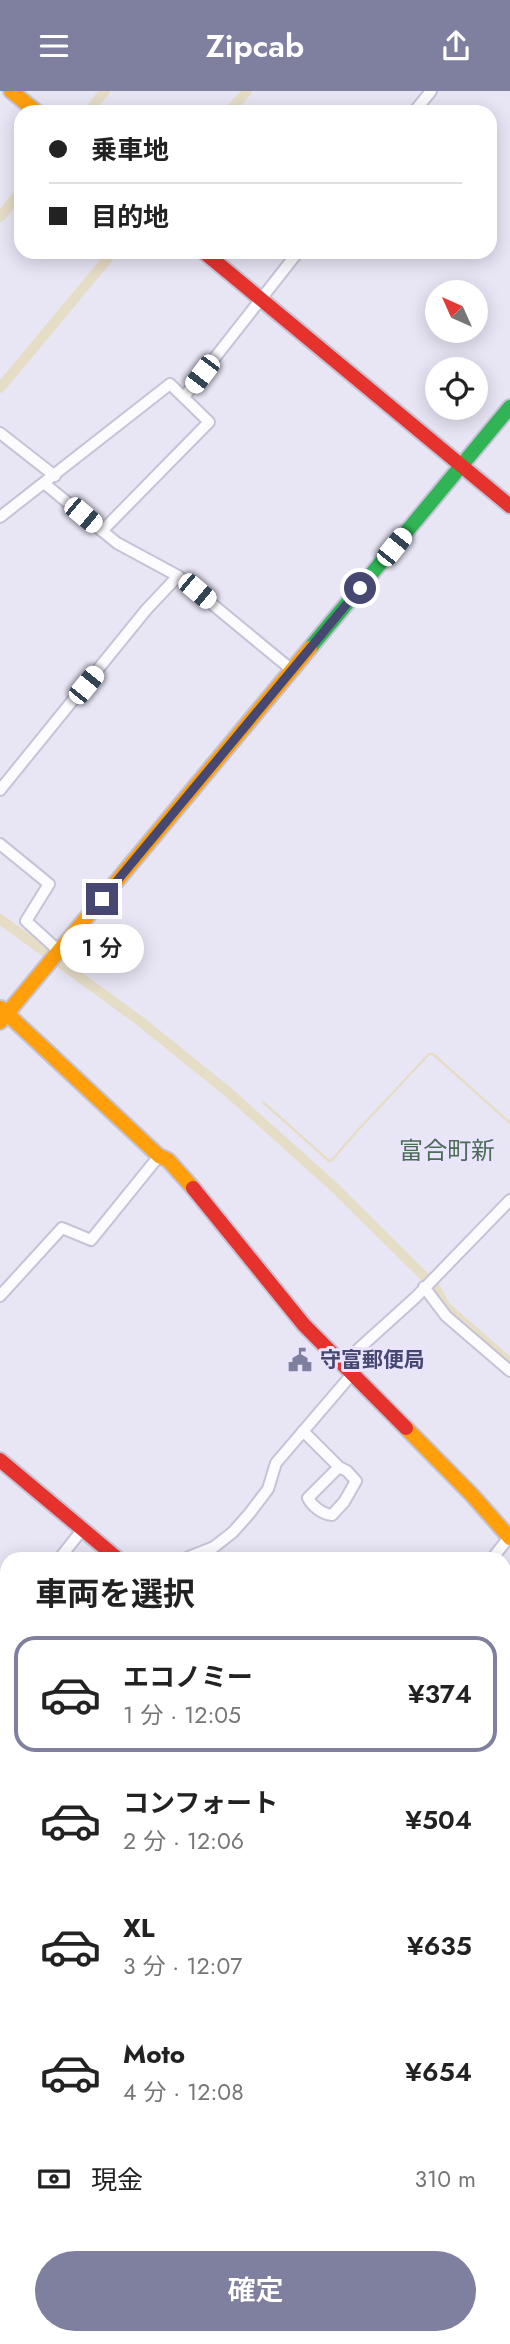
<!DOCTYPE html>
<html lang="ja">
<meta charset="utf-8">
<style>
:root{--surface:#fff;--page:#f2f2f2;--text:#222;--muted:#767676;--line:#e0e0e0;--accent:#7f7f9f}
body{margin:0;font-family:Jost,"Noto Sans JP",sans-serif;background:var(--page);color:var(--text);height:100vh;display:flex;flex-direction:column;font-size:26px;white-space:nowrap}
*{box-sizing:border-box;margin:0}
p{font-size:23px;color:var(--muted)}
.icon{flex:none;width:38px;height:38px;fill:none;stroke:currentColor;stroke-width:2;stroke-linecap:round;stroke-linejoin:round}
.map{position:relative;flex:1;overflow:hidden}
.drawer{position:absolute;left:0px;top:1461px;width:511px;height:793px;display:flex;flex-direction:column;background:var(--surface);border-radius:21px 21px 0 0;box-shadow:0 4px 18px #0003}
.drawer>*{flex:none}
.banner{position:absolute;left:14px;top:14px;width:483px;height:154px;border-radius:21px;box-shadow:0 4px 18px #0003;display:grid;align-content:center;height:154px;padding:0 35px;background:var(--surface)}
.needle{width:46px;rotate:315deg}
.fabs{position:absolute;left:425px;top:189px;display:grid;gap:14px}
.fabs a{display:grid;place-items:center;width:63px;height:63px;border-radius:50%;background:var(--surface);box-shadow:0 4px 18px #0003;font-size:35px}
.end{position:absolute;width:32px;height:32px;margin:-16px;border:9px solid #464871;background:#fff;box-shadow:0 0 0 4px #fff}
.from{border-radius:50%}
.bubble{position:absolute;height:49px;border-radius:24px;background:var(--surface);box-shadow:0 4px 18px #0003;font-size:23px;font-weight:600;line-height:49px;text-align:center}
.car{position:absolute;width:21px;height:42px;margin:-21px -10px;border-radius:9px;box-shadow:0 0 5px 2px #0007;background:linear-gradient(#fff 24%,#345 0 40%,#fff 0 76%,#345 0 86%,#fff 0)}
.banner b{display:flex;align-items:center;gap:24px;height:66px;font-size:26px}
.banner b+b{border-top:2px solid var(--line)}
.banner i{width:18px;height:18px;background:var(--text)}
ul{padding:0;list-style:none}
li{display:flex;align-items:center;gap:21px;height:116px;margin:0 14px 10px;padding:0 21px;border:4px solid transparent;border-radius:21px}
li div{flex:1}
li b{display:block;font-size:26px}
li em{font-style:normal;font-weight:600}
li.on{border-color:var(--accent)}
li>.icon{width:63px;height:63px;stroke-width:1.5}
h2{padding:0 35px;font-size:32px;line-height:84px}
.pay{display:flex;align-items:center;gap:18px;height:77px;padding:0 35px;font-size:26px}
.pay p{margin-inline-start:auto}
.cta{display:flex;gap:14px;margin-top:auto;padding:14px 35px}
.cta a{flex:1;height:80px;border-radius:42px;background:var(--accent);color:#fff;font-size:28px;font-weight:600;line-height:80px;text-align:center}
header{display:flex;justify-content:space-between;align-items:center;height:91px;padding:0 35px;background:var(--accent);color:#fff;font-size:32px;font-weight:600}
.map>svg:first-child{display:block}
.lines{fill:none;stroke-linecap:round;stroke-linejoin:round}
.stream{stroke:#e6ddc7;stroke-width:2.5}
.canal{stroke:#e6ddc7;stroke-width:10}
.street-casing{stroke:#c5c3d6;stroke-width:14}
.fast-casing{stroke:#c4c2d5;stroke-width:18}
.slow-casing{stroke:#c4c2d5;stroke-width:18}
.jam-casing{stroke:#c4c2d5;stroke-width:18}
.street{stroke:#fcfbfe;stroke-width:10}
.fast{stroke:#30b455;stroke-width:14}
.slow{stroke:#ff9f0a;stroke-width:14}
.jam{stroke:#e5322d;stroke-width:14}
.route{stroke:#464871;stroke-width:9}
.labels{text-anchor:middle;stroke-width:6;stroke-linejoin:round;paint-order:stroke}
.poi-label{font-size:21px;font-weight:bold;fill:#464871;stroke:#eae4ff;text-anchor:start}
.quarter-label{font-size:24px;fill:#4a6d54;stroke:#eae4ff}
</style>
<header><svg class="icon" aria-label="menu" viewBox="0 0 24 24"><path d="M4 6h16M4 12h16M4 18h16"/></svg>Zipcab<svg class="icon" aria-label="share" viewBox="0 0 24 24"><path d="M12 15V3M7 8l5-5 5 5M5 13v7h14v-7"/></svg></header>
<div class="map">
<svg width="510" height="2253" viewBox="0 0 510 2253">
<rect width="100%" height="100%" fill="#e8e5f5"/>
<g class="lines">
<!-- stream -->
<polyline class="stream" points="263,1011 329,1070 332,1069 358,1039 429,963 433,963 510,1032"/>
<!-- canal -->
<g class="canal">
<polyline points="88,21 105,0"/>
<polyline points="229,21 247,0"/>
<polyline points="0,126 21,100"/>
<polyline points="0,297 113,161"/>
<polyline points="0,828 140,930 228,1001 333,1095 434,1195 446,1216 510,1272"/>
</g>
<!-- street casing -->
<g class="street-casing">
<g id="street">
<polyline points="414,21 431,0"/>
<polyline points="184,306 298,161"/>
<polyline points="0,342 55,385"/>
<polyline points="45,393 117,452 178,485 292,579"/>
<polyline points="0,426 170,293 209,331 102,440"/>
<polyline points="0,699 146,519 178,485"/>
<polyline points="0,753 49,793 26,830 59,860"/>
<polyline points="424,1196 446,1225 510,1280"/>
<polyline points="0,1205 62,1137 91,1149 159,1065"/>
<polyline points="343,1272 416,1206 510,1109"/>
<path d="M303 1340 339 1376 347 1380 356 1390 344 1411 332 1424C322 1423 312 1415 308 1407L339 1376"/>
<polyline points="59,1468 82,1439"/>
<polyline points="184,1468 214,1456 233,1441 249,1423 268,1398 276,1372 353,1282"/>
<polyline points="492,1468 509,1446"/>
<polyline points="0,1543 7,1534"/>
<polyline points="0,1744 7,1732"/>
<polyline points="504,1862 510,1854"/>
<polyline points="504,2210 510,2215"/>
<polyline points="233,2253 239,2247"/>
</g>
</g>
<!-- fast casing -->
<g class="fast-casing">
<polyline id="fast" points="310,557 510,316"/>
</g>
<!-- slow casing -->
<g class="slow-casing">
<g id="slow">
<polyline points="11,0 37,21"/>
<polyline points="1,917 159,1065 168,1069 193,1097"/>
<polyline points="0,931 310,557"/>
<polyline points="406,1337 472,1404 510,1447"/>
<polyline points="504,1787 510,1792"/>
<polyline points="0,1951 7,1961"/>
</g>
</g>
<!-- jam casing -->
<g class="jam-casing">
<g id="jam">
<polyline points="204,161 510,415"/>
<polyline points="193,1097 304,1234 406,1337"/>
<polyline points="0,1369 118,1468"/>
<polyline points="0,1974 7,1984"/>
<polyline points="0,2054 7,2044"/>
<polyline points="190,2247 195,2253"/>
<polyline points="209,2247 213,2253"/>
</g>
</g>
<!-- street -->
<use href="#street" class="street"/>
<!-- fast -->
<use href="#fast" class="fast"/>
<!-- slow -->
<use href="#slow" class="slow"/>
<!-- jam -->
<use href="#jam" class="jam"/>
</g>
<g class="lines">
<!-- route -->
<polyline class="route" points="102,808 360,497"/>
</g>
<!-- icons -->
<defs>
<g id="civic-bare" transform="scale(1.89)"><path d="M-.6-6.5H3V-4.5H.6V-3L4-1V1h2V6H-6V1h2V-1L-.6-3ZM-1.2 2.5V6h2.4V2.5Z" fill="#7f7f9f" stroke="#eae4ff" stroke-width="2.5" paint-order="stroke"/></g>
</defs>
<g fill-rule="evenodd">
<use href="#civic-bare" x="300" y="1269"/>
</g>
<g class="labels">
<!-- poi labels -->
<g class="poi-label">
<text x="320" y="1276">守富郵便局</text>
</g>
<!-- quarter labels -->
<g class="quarter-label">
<text x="447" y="1068">富合町新</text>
</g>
</g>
</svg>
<div class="fabs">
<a><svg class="needle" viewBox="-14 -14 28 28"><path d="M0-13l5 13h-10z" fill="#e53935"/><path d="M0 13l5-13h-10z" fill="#767676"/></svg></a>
<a><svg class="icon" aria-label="locate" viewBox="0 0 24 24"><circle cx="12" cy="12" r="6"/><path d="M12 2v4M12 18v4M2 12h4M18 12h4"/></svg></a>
</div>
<i class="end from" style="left:360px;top:497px"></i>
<i class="end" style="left:102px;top:808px"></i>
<div class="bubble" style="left:60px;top:833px;width:84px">1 分</div>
<i class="car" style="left:202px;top:283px;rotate:217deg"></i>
<i class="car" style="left:83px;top:424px;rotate:130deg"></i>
<i class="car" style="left:394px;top:456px;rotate:39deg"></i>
<i class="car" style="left:197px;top:500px;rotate:130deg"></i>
<i class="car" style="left:86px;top:594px;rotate:39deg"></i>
<div class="banner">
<b><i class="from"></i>乗車地</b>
<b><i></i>目的地</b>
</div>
<section class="drawer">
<h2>車両を選択</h2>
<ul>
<li class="on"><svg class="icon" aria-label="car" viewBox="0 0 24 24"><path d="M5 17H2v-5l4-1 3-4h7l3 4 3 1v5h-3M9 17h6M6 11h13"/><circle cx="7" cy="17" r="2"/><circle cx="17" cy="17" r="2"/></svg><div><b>エコノミー</b><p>1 分 · 12:05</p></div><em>¥374</em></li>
<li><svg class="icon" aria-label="car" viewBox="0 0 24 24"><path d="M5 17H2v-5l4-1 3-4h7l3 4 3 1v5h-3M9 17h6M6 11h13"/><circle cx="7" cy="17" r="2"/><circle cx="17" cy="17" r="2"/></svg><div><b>コンフォート</b><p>2 分 · 12:06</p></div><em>¥504</em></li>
<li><svg class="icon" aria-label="car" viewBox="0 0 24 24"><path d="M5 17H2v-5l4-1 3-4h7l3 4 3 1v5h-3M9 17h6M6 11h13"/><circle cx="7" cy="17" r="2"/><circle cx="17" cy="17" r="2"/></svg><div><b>XL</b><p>3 分 · 12:07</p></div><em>¥635</em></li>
<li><svg class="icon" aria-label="car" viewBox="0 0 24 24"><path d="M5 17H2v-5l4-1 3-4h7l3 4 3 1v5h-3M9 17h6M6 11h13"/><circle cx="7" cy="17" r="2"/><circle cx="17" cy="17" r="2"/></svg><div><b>Moto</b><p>4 分 · 12:08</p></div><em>¥654</em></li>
</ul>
<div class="pay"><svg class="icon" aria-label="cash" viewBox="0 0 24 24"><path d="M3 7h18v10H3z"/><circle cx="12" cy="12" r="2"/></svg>現金<p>310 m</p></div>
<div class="cta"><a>確定</a></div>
</section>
</div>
